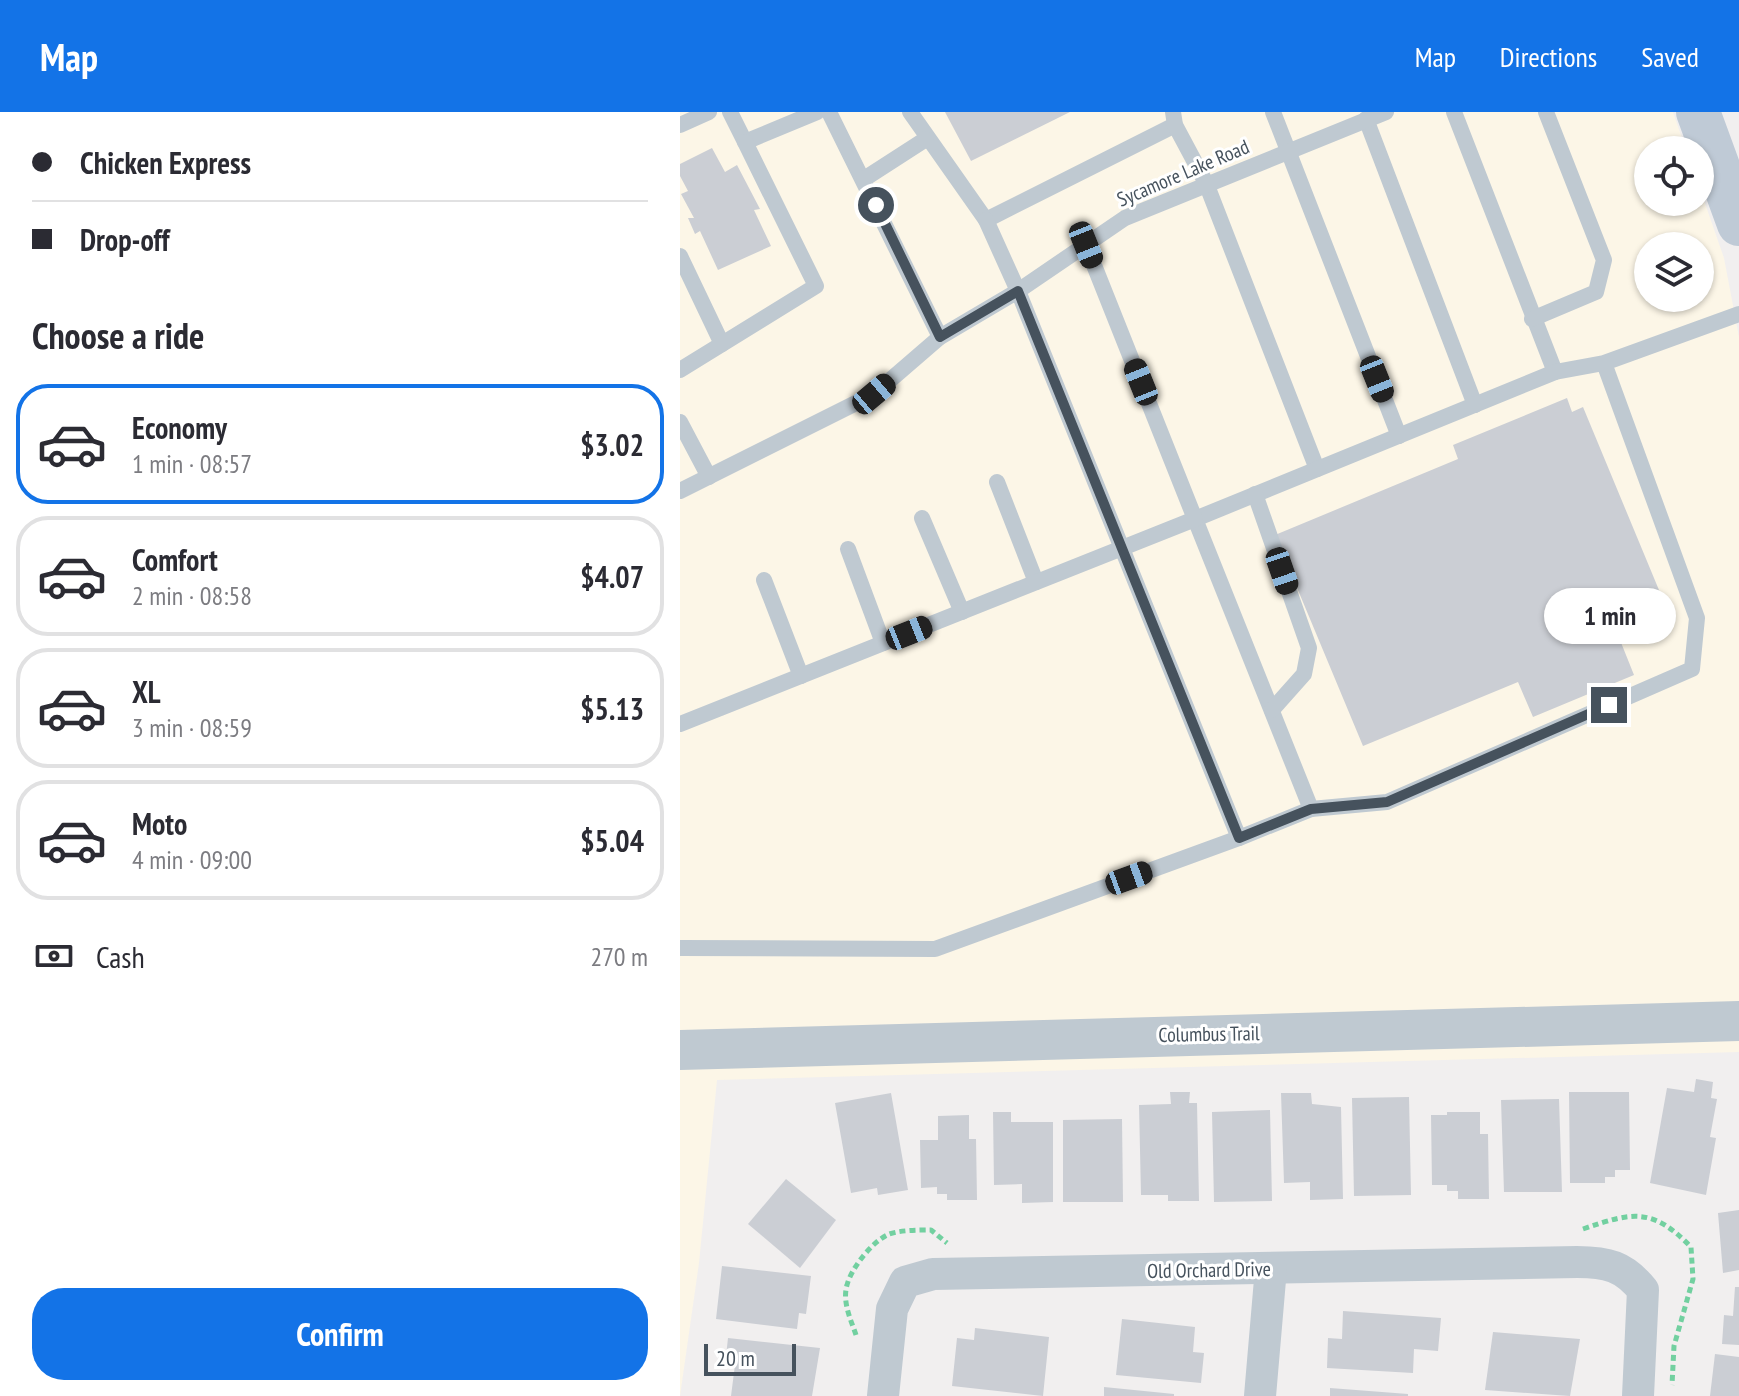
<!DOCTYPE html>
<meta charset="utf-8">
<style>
:root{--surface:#fff;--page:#f7f7f7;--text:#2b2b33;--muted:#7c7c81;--line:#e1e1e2;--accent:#1373e7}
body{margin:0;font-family:"PT Sans Narrow",sans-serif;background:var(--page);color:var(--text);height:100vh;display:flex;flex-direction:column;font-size:30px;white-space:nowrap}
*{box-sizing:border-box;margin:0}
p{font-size:26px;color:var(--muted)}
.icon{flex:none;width:44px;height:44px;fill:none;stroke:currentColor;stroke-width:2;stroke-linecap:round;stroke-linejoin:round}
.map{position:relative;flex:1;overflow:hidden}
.sheet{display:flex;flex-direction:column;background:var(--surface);width:680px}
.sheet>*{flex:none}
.banner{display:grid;align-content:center;height:176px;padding:0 32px;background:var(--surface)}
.fabs{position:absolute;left:954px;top:24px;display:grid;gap:16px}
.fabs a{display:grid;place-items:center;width:80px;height:80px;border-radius:50%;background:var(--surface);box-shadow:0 2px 6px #0004;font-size:40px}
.scale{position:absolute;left:24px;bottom:20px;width:92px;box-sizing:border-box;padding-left:8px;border:4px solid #46525d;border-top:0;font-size:22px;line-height:28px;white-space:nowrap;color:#46525d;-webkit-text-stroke:6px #fff;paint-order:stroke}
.end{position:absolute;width:36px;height:36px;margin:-18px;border:10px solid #46525d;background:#fff;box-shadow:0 0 0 4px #fff}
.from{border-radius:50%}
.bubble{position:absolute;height:56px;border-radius:28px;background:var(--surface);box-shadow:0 2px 6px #0004;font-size:26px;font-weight:600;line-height:56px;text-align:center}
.car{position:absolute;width:24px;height:48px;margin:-24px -12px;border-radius:10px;box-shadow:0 0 6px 2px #0007;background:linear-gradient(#222 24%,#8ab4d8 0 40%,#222 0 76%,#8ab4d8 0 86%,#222 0)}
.banner b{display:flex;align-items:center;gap:28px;height:76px;font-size:30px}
.banner b+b{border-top:2px solid var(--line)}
.banner i{width:20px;height:20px;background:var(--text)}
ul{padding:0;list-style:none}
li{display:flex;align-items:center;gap:24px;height:120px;margin:0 16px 12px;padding:0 16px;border:4px solid var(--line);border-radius:32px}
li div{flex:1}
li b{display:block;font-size:30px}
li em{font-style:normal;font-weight:600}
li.selected{border-color:var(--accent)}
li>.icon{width:72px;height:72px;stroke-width:1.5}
h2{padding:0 32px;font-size:36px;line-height:96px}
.pay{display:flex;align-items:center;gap:20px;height:88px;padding:0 32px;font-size:30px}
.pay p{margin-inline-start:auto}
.button{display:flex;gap:16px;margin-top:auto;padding:16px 32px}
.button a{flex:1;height:92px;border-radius:32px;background:var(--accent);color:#fff;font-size:32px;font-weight:600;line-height:92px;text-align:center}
header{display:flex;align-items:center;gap:48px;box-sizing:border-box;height:112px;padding:0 40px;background:var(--accent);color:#fff}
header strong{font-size:38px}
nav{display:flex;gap:44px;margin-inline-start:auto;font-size:28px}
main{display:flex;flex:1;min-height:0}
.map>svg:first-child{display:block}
.commercial{fill:#fcf6e7;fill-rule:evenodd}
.building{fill:#cbced4}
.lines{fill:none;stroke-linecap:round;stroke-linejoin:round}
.path{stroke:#72d0a0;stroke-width:5;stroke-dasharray:6 4;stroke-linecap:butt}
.service{stroke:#bfc9d1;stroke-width:16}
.minor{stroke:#bfc9d1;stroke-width:32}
.tertiary{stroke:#bfc9d1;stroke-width:40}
.secondary{stroke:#bfcad6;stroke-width:44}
.route{stroke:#46525d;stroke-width:10}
.labels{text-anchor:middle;stroke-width:6;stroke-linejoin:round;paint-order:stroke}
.street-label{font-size:20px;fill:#46525d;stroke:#fff}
</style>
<header>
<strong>Map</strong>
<nav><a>Map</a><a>Directions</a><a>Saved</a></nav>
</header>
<main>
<section class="sheet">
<div class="banner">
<b><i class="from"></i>Chicken Express</b>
<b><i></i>Drop-off</b>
</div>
<h2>Choose a ride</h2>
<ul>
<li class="selected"><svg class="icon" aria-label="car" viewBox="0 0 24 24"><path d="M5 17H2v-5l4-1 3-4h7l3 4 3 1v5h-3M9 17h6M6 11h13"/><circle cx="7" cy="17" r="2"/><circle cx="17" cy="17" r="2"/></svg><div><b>Economy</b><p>1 min · 08:57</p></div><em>$3.02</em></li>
<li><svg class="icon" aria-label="car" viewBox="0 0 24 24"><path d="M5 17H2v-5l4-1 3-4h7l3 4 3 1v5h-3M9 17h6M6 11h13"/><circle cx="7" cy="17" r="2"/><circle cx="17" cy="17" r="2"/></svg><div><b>Comfort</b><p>2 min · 08:58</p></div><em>$4.07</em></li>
<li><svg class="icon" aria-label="car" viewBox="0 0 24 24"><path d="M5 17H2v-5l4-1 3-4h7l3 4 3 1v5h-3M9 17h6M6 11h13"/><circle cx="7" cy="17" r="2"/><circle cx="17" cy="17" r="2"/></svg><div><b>XL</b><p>3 min · 08:59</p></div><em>$5.13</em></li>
<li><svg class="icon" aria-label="car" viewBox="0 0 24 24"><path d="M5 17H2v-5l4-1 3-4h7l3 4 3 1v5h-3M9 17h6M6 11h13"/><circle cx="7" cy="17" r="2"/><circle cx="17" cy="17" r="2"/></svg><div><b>Moto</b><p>4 min · 09:00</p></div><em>$5.04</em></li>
</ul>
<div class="pay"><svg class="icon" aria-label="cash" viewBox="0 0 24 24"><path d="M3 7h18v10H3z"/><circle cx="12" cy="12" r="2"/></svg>Cash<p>270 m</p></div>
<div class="button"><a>Confirm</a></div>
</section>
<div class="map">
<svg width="1059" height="1284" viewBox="0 0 1059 1284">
<rect width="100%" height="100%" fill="#f1efef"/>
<!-- commercial -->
<path class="commercial" d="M0 0H993L1006 38H968V90H1020V77L1044 146 1059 225V940L37 968 19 1151 0 1284ZM968 134H1020V186H968Z"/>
<!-- building -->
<g class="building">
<polygon points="265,0 390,0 291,49"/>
<polygon points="32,36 45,60 57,53 80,97 74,98 91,134 38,158 20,119 15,122 8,106 14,106 1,82 8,79 0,64 0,52"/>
<polygon points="887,286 892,300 903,295 991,507 940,528 954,563 853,605 838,570 683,634 595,423 778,347 773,333"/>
<polygon points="1016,967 1033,970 1031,986 1037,987 1030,1025 1036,1026 1026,1083 970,1071 987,976 1014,980"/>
<polygon points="490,980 510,980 509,991 517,991 519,1089 488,1089 488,1083 461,1083 459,993 491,992"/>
<polygon points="889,980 949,980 950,1058 935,1058 935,1065 925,1065 925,1071 890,1071"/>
<polygon points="211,981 228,1078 198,1083 197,1076 171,1081 155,991"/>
<polygon points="601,981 631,981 632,992 661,995 663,1087 630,1088 630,1070 604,1071"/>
<polygon points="729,985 731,1083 674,1084 672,986"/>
<polygon points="879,987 882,1080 824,1080 821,988"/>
<polygon points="590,998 592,1089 534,1090 532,1000"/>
<polygon points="313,1000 331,1000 331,1010 373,1010 373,1090 342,1091 342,1072 314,1073"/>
<polygon points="767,1000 800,1000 800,1022 808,1022 809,1087 778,1087 778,1079 767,1079 767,1073 752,1073 751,1003 767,1003"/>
<polygon points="289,1003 289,1027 296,1027 297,1088 267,1088 267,1082 257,1082 257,1075 241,1076 240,1028 258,1028 258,1004"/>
<polygon points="442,1007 443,1090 383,1090 383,1008"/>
<polygon points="106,1067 156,1108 120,1156 68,1112"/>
<polygon points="1059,1098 1059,1158 1043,1161 1038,1101"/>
<polygon points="42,1154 131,1164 126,1202 119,1201 117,1217 36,1207"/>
<polygon points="1055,1175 1059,1175 1059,1233 1042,1232 1044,1203 1053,1204"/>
<polygon points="663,1199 761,1206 758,1239 734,1237 733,1261 647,1256 648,1226 662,1227"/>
<polygon points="442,1207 515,1215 513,1240 524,1241 521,1271 436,1263"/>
<polygon points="295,1216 369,1225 363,1284 272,1274 277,1226 294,1228"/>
<polygon points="813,1220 900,1227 890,1284 805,1278"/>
<polygon points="48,1226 140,1236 132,1284 51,1284 56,1245 46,1244"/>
<polygon points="1035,1242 1059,1245 1059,1284 1030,1284"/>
<polygon points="424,1275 494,1282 494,1284 424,1284"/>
<polygon points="650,1276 728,1282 728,1284 650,1284"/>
</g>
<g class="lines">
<!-- path -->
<g class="path">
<path d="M903 1117C953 1100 972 1095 1011 1135L1013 1167 994 1234 992 1273"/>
<path d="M176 1223C171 1208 162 1190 167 1173 171 1157 191 1131 207 1123 218 1118 238 1118 251 1118L267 1131"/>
</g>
<!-- service -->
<g class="service">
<polyline points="50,0 65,30 137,0"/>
<polyline points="149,0 260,225"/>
<polyline points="230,0 306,108 495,13"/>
<polyline points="493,0 495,13 526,71 637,357"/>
<polyline points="593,0 719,324"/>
<polyline points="774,0 875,260"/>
<polyline points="686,7 795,293"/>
<polyline points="0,13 29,0"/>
<polyline points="184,67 246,27"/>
<polyline points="306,108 338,179 559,726 631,697"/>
<polyline points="0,144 42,232"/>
<polyline points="852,207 916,180 924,148 866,0"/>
<polyline points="924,251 1017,506 1012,557 707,690 631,697 515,407 875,260 924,251 1059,202"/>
<polyline points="0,258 136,174 65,30"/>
<polyline points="0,310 29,365"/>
<polyline points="317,370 356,470"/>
<polyline points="0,379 194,282 260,225 338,179 445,106 706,0"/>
<polyline points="575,382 629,536 624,562 592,598"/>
<polyline points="242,406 282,500"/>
<polyline points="168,437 203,531"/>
<polyline points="84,468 121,564"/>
<polyline points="0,612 515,407 406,133"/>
<polyline points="0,836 255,837 559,726"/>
</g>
<!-- minor -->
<g class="minor">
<path d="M203 1284 212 1197 225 1170 253 1162 897 1150C927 1150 944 1154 963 1178L958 1284"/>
<polyline points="580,1284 591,1156"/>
</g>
<!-- tertiary -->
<polyline class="tertiary" points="0,938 1059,909"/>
<!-- secondary -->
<polyline class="secondary" points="1018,0 1059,112"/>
</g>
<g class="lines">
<!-- route -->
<polyline class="route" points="196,93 260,225 338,179 559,726 631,697 707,690 929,593"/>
</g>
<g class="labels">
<!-- street labels -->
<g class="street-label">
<text transform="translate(503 61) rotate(-23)" y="7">Sycamore Lake Road</text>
<text transform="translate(529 922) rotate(-1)" y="7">Columbus Trail</text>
<text transform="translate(529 1158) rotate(-1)" y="7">Old Orchard Drive</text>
</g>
</g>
</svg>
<div class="fabs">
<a><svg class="icon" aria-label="locate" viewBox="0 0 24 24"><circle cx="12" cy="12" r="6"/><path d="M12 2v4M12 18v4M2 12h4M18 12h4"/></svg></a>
<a><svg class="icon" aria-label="layers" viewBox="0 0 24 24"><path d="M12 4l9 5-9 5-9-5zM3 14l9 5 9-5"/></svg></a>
</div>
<div class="scale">20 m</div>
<i class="end from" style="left:196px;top:93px"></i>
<i class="end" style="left:929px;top:593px"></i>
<div class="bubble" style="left:864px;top:476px;width:132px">1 min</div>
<i class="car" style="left:406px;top:133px;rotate:158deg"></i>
<i class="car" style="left:697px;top:267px;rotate:158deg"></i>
<i class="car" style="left:461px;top:270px;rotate:338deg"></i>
<i class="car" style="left:194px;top:282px;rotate:50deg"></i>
<i class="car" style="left:602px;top:459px;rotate:161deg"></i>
<i class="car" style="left:229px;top:521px;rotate:68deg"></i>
<i class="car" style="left:449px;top:766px;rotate:70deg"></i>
</div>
</main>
